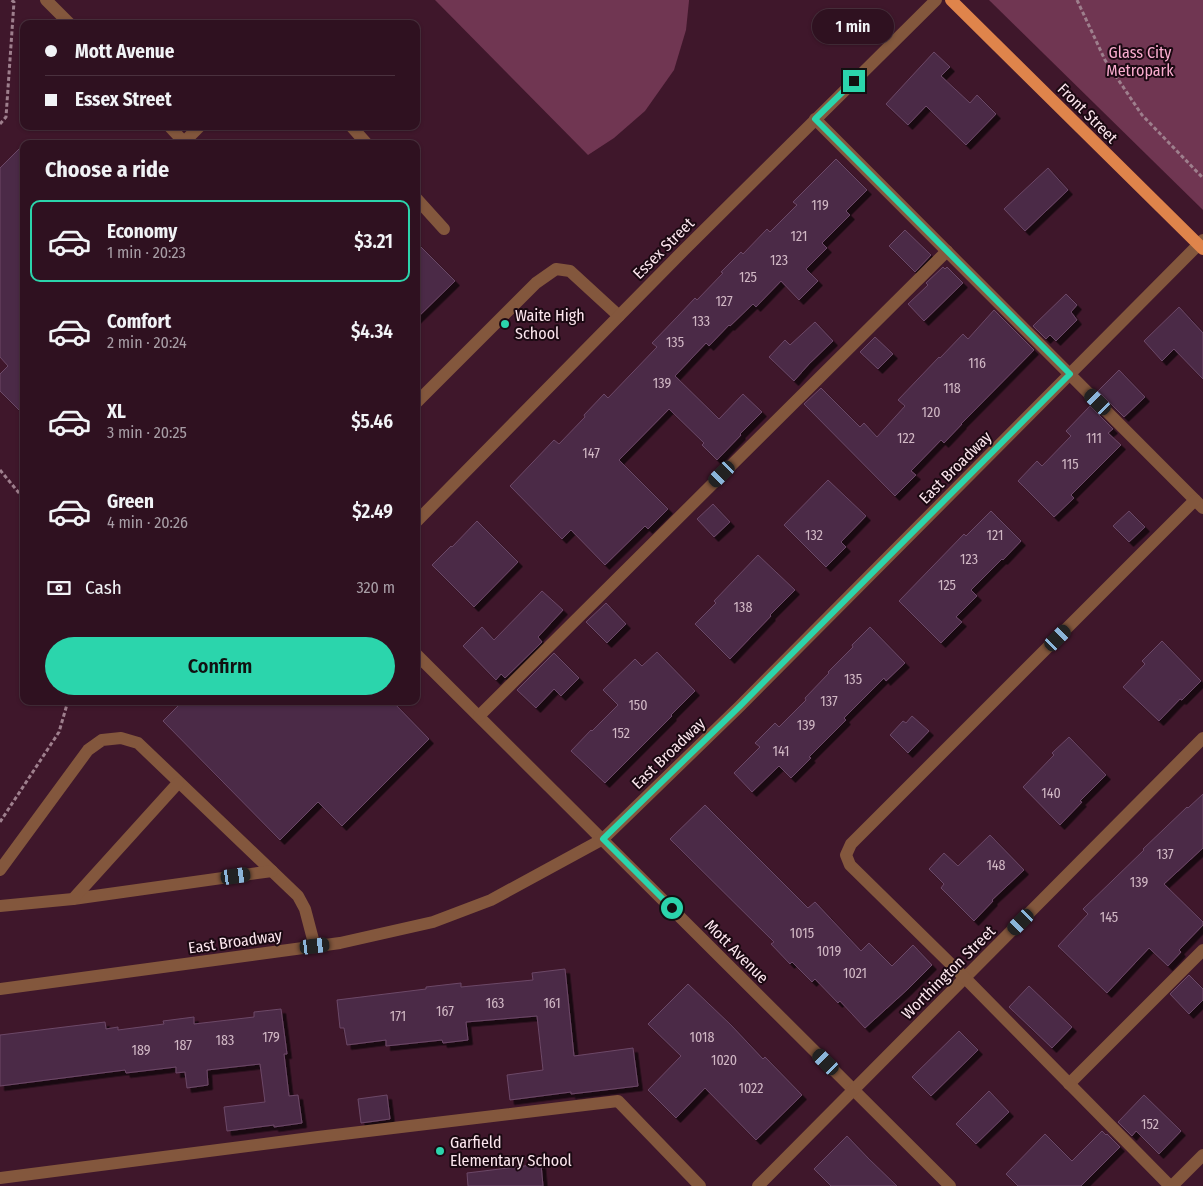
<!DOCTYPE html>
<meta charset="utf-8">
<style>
:root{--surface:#2f1120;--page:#371a29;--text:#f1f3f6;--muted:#a79da5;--line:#4a313e;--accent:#2bd5ac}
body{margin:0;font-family:"Fira Sans Condensed",sans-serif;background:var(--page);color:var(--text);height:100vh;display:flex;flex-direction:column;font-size:19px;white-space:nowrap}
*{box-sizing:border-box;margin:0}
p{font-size:16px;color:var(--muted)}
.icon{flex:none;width:28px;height:28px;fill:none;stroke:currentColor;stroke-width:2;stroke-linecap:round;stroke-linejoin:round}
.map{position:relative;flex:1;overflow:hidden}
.details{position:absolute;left:20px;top:140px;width:400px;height:565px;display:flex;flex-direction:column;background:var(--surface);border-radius:10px;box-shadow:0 1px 4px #0004,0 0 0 1px var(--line)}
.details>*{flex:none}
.hud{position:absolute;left:20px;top:20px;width:400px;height:110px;border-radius:10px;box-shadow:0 1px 4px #0004,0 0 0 1px var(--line);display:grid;align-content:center;height:110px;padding:0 25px;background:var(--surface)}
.end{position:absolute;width:22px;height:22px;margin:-11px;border:6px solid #2bd5ac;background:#111;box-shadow:0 0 0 2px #111}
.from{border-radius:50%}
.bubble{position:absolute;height:35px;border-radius:18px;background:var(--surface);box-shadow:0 1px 4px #0004,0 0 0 1px var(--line);font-size:16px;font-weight:600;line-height:35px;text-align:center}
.car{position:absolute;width:15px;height:30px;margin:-15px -8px;border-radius:6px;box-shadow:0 0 4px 1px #0007;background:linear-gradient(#222 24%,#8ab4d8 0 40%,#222 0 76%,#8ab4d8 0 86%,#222 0)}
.hud b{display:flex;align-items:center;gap:18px;height:48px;font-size:19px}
.hud b+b{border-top:1px solid var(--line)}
.hud i{width:12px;height:12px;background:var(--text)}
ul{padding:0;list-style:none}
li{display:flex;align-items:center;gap:15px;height:82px;margin:0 10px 8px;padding:0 15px;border:2px solid transparent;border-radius:10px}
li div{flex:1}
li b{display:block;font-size:19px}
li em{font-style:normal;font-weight:600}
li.on{border-color:var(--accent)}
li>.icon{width:45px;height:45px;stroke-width:1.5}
h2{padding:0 25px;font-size:22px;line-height:60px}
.pay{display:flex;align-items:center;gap:12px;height:55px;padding:0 25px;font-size:19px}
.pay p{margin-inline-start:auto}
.button{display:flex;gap:10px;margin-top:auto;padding:10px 25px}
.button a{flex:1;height:58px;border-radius:30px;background:var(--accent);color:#111;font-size:20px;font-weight:600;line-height:58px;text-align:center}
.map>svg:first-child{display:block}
.green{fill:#703652}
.building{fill:#4b2a47;stroke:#6c4867;filter:url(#shadow)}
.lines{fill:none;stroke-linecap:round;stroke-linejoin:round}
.path{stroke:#9e7f8d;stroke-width:3;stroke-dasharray:4 2.5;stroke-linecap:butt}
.minor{stroke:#83573d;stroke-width:12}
.major{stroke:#df844b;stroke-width:12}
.route{stroke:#2bd5ac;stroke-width:6}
.poi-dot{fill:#2bd5ac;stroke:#1b0912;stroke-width:2}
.labels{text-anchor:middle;stroke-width:4;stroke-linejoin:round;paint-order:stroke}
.number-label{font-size:14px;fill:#d0b7c4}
.park-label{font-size:16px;fill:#fbadd0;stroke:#1b0912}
.street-label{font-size:16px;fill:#fce6ee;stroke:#1b0912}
.poi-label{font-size:16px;fill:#fce6ee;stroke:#1b0912;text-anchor:start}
</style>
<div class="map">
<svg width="1203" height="1186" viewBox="0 0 1203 1186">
<defs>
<filter id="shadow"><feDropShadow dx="4.5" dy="4.5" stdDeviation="0" flood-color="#0009"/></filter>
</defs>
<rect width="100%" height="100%" fill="#3f172b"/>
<!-- green -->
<g class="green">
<polygon points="435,0 689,0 689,1 686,30 674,70 645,111 614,138 588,155"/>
<polygon points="989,0 1203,0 1203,210"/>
</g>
<!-- building -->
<g class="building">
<polygon points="934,52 950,67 941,76 970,103 977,95 996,114 966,145 926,106 908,125 886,104"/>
<polygon points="24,144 24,415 0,391 0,374 8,366 0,357 0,168"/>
<polygon points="836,159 867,190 846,211 850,215 822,243 827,248 806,269 818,281 799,300 781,281 756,307 753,304 730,326 729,325 709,346 706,343 675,376 719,419 743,394 762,412 740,434 741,435 717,460 702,445 704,443 669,409 619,460 668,509 648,529 645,526 605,565 571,530 562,539 510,486 554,440 559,444 585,417 584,415 604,394 608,398 657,347 652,343 678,316 695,298 697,300 723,273 721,272 741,252 743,254 767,229 770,232 797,205 793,202"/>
<polygon points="1048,168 1068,190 1025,231 1004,209"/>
<polygon points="905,230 931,255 915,272 889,246"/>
<polygon points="416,242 455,281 416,319"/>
<polygon points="943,267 945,269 947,267 963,283 924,321 908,304 928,285 926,283"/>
<polygon points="1066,294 1077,305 1071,312 1077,320 1056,341 1050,335 1046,339 1033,326"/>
<polygon points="1179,307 1203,333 1203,379 1174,349 1162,361 1144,341"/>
<polygon points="994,310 1034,350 961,424 962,424 944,443 941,440 911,471 916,475 895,496 804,404 821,388 860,427 864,423 877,437 905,406 898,400 939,357 940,358 963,334 968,339"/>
<polygon points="815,322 833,341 809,364 794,381 769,357 785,340 790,345"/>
<polygon points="875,337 893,354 878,369 860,352"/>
<polygon points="1119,370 1145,397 1124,417 1098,391"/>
<polygon points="1090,406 1113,429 1108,433 1121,445 1071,495 1074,498 1054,517 1018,481 1037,461 1042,466 1071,436 1066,431"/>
<polygon points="828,480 866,516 841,542 846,547 826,567 784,525"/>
<polygon points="713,504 730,522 714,537 697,519"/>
<polygon points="991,511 1021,541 1003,560 1002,559 971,590 977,596 956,617 962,622 941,643 899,601 964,534 966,536"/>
<polygon points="1129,511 1145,527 1129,542 1113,526"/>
<polygon points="477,521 518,562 474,607 432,565 451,546 452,547"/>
<polygon points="758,555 795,590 770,615 771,616 730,659 695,624 716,603 714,601"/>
<polygon points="542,591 563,610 538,637 542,642 505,678 501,674 496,680 463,646 482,627 494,640"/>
<polygon points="606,603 626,624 607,643 586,622"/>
<polygon points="870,627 905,663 886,681 884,678 844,718 846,720 809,757 811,758 791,778 779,766 752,792 734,773 760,747 755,743 775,723 779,727 806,700 805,698 829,673 828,672 853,647 852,645"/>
<polygon points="1162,641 1201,681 1182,700 1180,699 1159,721 1123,687 1145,664 1142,661"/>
<polygon points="657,652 695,691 671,715 672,716 605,783 571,751 591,730 592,731 618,705 603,690 635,659 642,666"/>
<polygon points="554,653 579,678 561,696 554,689 536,708 517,690"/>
<polygon points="183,701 392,701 429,739 342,826 318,802 280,840 163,721"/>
<polygon points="912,716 929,731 908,753 890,735 903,721 906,723"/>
<polygon points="1069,737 1106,775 1080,801 1082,802 1060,825 1023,787 1054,755 1052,753"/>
<polygon points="1203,794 1203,848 1164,884 1203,922 1203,925 1179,950 1181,952 1168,966 1149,948 1107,993 1058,946 1088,914 1083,909 1144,850 1143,849 1187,807 1188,808"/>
<polygon points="705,805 808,908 815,902 861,951 869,943 892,966 913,945 932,965 908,989 865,1028 840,1001 838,1003 815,979 812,982 792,962 790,964 771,944 774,942 670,839"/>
<polygon points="990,835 1024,870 992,900 993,901 974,921 941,888 944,884 929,869 944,853 958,866"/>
<polygon points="565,969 574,1056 633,1048 638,1086 571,1094 571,1092 510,1100 507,1075 543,1070 537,1016 466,1022 468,1040 443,1043 442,1040 386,1046 386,1040 347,1045 344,1028 340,1028 337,1000 426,989 426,987 461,983 461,987 533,980 532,973"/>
<polygon points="1189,975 1203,989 1203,1000 1189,1014 1170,994"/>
<polygon points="688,984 731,1025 763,1059 765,1057 802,1095 756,1140 705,1088 676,1118 648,1090 681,1056 648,1024"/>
<polygon points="1029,986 1072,1027 1052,1048 1009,1007"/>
<polygon points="281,1009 287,1054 284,1054 289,1096 298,1095 302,1123 274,1127 274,1125 227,1131 224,1107 265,1102 260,1064 207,1070 208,1085 187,1088 185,1072 176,1073 176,1067 126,1073 125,1070 0,1086 0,1035 105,1022 106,1029 118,1027 118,1030 164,1024 163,1021 194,1017 194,1024 254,1017 254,1012"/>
<polygon points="959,1031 978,1050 931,1096 912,1077"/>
<polygon points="989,1091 1009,1112 976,1144 956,1124"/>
<polygon points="387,1095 390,1119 361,1123 358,1099"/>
<polygon points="1144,1095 1181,1131 1159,1154 1136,1131 1132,1136 1118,1122"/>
<polygon points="1102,1131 1106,1135 1107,1134 1120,1147 1081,1186 1018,1186 1006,1174 1045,1134 1072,1161"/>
<polygon points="847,1136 869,1159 897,1186 831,1186 814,1169"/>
<polygon points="541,1164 543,1186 468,1186 467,1173"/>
</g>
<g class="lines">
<!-- path -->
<g class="path">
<polyline points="1077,0 1105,60 1142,115 1203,178"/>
<polyline points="0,124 6,117 14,2 11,0"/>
<polyline points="0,470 24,499"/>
<polyline points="0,822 59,732 68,701"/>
</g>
<!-- minor -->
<g class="minor">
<polyline points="46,0 70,24"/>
<polyline points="815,119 1203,508"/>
<polyline points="169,126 184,142 200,126"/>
<polyline points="351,126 367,144"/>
<polyline points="416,198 444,229"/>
<polyline points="416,403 536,283 556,269 570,271 619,316"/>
<polyline points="416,522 682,252 936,0"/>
<polyline points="416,654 950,1186"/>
<polyline points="479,716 947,251"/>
<polyline points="0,870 88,750 102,740 121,738 138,743 298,896 305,909 315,947"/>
<polyline points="73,899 272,871"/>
<polyline points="0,906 73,899 178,783"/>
<polyline points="0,989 340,943 433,922 491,900 603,839 740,706 1203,240"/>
<polyline points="1069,1084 1203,950"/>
<polyline points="0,1178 318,1137 618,1101 700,1186"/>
<polyline points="758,1186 1203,738"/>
<polyline points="1170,1186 965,978 850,865 846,855 851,844 1195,500"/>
<polyline points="1172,1186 1203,1155"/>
</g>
<!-- major -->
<polyline class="major" points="951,0 1203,249"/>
</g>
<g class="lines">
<!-- route -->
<polyline class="route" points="672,908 603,839 740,706 1070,374 815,119 854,81"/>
</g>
<!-- markers -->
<g class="poi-dot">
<circle cx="505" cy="324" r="5"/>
<circle cx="440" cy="1151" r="5"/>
</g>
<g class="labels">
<!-- number labels -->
<g class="number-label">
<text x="820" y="210">119</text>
<text x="799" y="241">121</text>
<text x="779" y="265">123</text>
<text x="748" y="282">125</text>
<text x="724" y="306">127</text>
<text x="701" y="326">133</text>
<text x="675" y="347">135</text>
<text x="977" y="368">116</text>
<text x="662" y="388">139</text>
<text x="952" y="393">118</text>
<text x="931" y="417">120</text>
<text x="906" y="443">122</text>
<text x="1094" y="443">111</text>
<text x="591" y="458">147</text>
<text x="1070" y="469">115</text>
<text x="814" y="540">132</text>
<text x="995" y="540">121</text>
<text x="969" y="564">123</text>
<text x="947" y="590">125</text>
<text x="743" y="612">138</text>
<text x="853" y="684">135</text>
<text x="829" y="706">137</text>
<text x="638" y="710">150</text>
<text x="806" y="730">139</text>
<text x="621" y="738">152</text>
<text x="781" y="756">141</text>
<text x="1051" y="798">140</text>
<text x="1165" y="859">137</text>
<text x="996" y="870">148</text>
<text x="1139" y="887">139</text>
<text x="1109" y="922">145</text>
<text x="802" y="938">1015</text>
<text x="829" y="956">1019</text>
<text x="855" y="978">1021</text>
<text x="495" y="1008">163</text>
<text x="552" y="1008">161</text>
<text x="445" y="1016">167</text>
<text x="398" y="1021">171</text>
<text x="271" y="1042">179</text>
<text x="702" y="1042">1018</text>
<text x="225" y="1045">183</text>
<text x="183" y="1050">187</text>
<text x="141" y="1055">189</text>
<text x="724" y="1065">1020</text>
<text x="751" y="1093">1022</text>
<text x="1150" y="1129">152</text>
</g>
<!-- park labels -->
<g class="park-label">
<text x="1140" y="58">Glass City<tspan x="1140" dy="18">Metropark</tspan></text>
</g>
<!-- street labels -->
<g class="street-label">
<text transform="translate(1088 113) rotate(45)" y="6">Front Street</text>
<text transform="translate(663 248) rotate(-45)" y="6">Essex Street</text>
<text transform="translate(955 467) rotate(-45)" y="6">East Broadway</text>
<text transform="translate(668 753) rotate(-44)" y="6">East Broadway</text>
<text transform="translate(235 941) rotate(-8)" y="6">East Broadway</text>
<text transform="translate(737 951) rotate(45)" y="6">Mott Avenue</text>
<text transform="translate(948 972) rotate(-45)" y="6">Worthington Street</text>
</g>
<!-- poi labels -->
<g class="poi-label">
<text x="515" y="321">Waite High<tspan x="515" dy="18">School</tspan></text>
<text x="450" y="1148">Garfield<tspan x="450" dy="18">Elementary School</tspan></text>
</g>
</g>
</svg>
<i class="end from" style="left:672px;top:908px"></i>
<i class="end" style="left:854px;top:81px"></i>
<div class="bubble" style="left:812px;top:9px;width:82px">1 min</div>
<i class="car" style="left:1098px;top:402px;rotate:315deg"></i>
<i class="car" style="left:722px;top:474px;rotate:225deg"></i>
<i class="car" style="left:1058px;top:638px;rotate:45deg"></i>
<i class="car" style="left:236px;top:876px;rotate:82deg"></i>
<i class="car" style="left:1021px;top:922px;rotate:225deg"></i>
<i class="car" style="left:315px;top:946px;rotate:83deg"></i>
<i class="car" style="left:826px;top:1062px;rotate:315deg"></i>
<div class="hud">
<b><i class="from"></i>Mott Avenue</b>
<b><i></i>Essex Street</b>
</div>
<section class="details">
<h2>Choose a ride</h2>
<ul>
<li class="on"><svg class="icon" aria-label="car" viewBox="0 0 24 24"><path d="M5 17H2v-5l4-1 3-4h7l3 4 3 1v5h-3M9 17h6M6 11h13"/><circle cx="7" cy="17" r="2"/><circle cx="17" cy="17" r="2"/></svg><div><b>Economy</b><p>1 min · 20:23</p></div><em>$3.21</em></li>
<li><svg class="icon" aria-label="car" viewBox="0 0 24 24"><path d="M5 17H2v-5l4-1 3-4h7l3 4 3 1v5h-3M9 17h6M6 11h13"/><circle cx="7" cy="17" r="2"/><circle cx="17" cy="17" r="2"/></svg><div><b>Comfort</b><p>2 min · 20:24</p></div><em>$4.34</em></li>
<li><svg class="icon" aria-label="car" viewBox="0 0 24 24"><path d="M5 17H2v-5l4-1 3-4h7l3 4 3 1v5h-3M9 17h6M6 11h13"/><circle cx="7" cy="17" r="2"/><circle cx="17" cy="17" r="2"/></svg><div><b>XL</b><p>3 min · 20:25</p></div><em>$5.46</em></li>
<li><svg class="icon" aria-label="car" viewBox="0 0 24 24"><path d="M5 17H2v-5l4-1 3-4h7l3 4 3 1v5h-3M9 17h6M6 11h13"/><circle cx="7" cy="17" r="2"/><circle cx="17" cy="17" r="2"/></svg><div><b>Green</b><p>4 min · 20:26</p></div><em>$2.49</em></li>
</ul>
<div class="pay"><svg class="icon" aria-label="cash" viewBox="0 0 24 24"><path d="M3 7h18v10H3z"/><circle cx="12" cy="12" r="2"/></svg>Cash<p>320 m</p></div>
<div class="button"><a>Confirm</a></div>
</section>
</div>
